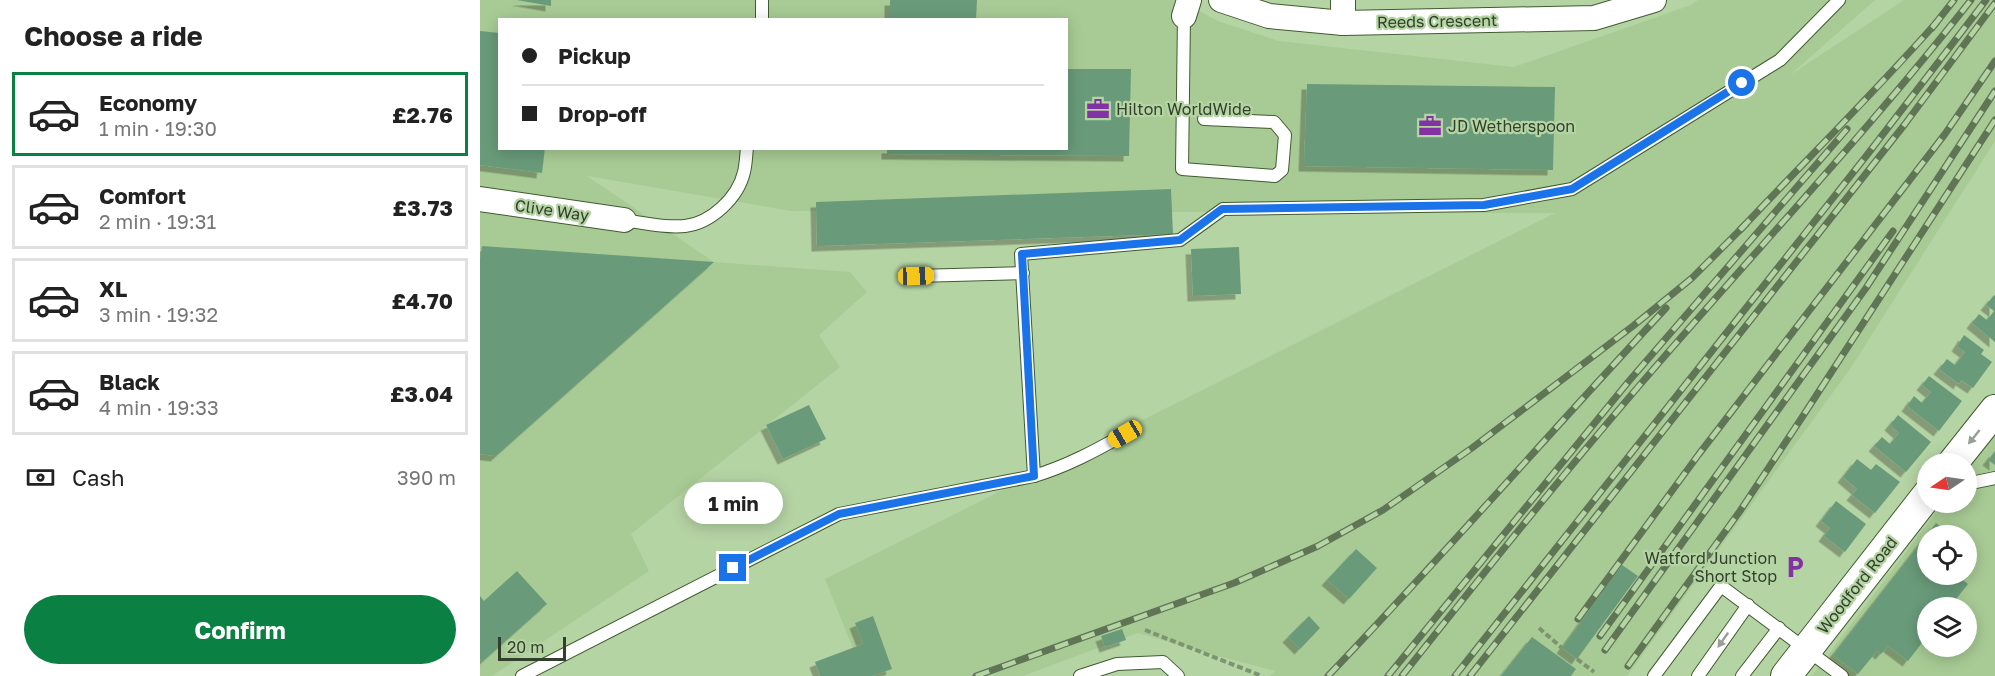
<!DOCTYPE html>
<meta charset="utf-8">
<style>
:root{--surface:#fff;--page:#f6f6f6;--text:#222;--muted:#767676;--line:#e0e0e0;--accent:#0b8043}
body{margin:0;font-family:"Golos Text",sans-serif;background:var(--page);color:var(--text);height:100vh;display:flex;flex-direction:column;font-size:22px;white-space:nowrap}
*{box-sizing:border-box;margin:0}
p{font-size:20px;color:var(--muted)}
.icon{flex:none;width:33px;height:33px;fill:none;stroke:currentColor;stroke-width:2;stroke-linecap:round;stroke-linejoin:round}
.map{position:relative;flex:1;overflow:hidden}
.side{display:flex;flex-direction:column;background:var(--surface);width:480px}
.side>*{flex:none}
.top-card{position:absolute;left:18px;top:18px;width:570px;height:132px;border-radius:0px;box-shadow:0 3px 15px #0003;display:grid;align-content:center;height:132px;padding:0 24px;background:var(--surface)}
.needle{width:39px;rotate:257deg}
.tools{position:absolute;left:1437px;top:453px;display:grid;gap:12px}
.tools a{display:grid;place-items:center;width:60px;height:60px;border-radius:50%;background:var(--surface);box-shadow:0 3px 15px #0003;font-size:30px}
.scale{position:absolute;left:18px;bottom:15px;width:68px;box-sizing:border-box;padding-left:6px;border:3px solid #323f2b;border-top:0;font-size:16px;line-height:21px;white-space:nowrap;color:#323f2b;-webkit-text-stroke:4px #b5d4a4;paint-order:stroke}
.end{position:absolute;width:27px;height:27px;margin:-14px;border:8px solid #1a73e8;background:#fff;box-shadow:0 0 0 3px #fff}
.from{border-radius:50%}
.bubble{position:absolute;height:42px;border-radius:21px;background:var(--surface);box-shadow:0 3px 15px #0003;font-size:20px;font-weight:700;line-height:42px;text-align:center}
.car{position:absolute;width:18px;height:36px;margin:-18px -9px;border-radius:8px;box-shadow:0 0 4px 2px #0007;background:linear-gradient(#f5c518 24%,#345 0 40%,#f5c518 0 76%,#345 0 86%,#f5c518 0)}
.top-card b{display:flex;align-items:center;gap:21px;height:57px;font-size:22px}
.top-card b+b{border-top:2px solid var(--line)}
.top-card i{width:15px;height:15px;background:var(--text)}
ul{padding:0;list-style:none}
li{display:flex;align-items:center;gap:18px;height:84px;margin:0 12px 9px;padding:0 12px;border:3px solid var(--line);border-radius:0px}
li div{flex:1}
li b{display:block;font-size:22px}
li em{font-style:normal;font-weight:700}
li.active{border-color:var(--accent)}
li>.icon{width:54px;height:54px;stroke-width:1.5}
h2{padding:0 24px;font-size:27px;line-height:72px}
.pay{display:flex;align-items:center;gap:15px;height:66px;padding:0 24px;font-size:22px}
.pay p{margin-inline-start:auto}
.cta{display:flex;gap:12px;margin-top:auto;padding:12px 24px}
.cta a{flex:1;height:69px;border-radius:36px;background:var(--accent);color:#fff;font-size:24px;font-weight:700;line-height:69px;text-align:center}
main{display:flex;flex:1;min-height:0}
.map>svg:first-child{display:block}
.built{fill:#a8cb95;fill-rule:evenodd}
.building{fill:#699b7a;filter:url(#shadow)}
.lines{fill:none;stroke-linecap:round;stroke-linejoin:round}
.service-casing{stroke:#405b30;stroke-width:14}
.minor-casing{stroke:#405b30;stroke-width:26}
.tertiary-casing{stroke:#405b30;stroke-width:32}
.path{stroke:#7d9470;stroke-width:4;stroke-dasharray:6 3;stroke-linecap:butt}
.service{stroke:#fff;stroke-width:12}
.minor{stroke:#fff;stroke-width:24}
.tertiary{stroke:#fff;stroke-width:30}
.rail-casing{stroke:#607456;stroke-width:7}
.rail{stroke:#b5d4a4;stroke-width:4.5;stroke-dasharray:14;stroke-linecap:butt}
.oneway{fill:#989f95}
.route{stroke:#1a73e8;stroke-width:8}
.labels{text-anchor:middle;stroke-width:4.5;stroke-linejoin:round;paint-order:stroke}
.street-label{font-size:16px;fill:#323f2b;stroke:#b5d4a4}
.poi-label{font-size:16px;fill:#323f2b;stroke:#b5d4a4;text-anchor:start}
</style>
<main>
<section class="side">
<h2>Choose a ride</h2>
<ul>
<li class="active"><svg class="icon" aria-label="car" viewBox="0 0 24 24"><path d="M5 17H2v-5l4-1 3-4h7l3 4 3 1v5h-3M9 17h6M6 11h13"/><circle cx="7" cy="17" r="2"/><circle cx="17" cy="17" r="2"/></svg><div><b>Economy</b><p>1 min · 19:30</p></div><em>£2.76</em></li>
<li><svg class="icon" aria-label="car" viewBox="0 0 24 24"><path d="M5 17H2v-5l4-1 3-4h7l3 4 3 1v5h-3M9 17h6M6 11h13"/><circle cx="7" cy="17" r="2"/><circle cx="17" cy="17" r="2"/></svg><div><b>Comfort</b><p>2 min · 19:31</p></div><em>£3.73</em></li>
<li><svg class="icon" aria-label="car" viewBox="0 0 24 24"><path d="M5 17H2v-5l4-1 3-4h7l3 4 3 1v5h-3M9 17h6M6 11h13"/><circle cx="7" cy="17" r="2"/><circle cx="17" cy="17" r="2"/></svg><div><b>XL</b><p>3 min · 19:32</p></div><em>£4.70</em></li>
<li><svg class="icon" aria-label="car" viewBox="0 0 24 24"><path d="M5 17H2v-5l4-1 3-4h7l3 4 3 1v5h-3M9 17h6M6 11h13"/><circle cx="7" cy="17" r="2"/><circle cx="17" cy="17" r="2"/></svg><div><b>Black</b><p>4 min · 19:33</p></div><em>£3.04</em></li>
</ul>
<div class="pay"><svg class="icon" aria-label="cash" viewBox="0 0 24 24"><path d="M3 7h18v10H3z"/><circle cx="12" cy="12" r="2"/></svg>Cash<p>390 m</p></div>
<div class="cta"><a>Confirm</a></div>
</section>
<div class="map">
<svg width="1515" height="676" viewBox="0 0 1515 676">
<defs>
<filter id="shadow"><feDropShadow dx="-5.5" dy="5.5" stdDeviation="0" flood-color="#0004"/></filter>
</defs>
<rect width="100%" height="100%" fill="#b5d4a4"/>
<!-- built -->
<g class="built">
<path d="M0 0H699L738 21 799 41 1034 67 1211 5 1218 0H1395L1310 75 1424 0H1515V141L1370 369 1147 676H790L795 671 723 652 658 633 543 676H384L345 579 1075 213 311 211 107 176 234 262 370 272 387 292 339 335 360 367 151 534 169 571 12 676H0ZM20 20H586V148H20Z"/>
<path d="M1515 434V676H1332L1463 503 1486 502 1487 472ZM1448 536H1486V574H1448ZM1448 608H1486V646H1448Z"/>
</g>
<!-- building -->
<g class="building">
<polygon points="37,0 71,0 71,6"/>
<polygon points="410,0 497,0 496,20 410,20"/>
<polygon points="0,31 20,33 20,148 65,148 62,173 0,165"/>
<polygon points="586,69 651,69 649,156 407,154 407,148 586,148"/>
<polygon points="827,84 1075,87 1073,170 824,166"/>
<polygon points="691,189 693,234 337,246 336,202"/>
<polygon points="2,246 234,262 16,456 0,454 0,260"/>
<polygon points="759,247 761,294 713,296 711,249"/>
<polygon points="1514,295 1515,296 1515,342 1492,323 1499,314 1507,320 1514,311 1506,305"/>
<polygon points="1484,335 1504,350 1501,354 1512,362 1493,388 1481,380 1479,384 1459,369 1467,359 1475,365 1479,360 1485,352 1477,346"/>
<polygon points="1449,376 1482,401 1459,431 1427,406 1434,396 1442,403 1451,392 1442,385"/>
<polygon points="329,405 346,439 303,459 286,425"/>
<polygon points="1418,415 1451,442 1426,472 1394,446 1402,437 1410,444 1419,433 1410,425"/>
<polygon points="1515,451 1515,465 1508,460"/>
<polygon points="1377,459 1391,470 1396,464 1420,482 1395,513 1372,495 1377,489 1363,477"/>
<polygon points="1356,501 1386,524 1365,552 1344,536 1350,528 1341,521"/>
<polygon points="1456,523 1472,536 1448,536 1448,574 1475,574 1488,584 1469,608 1448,608 1448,635 1428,661 1408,646 1401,654 1397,651 1378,674 1353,655"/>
<polygon points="876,549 897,568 869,599 847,580"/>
<polygon points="1142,565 1158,576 1097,659 1082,648"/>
<polygon points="37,571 67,604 2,662 0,659 0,596 4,601"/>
<polygon points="393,616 412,669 392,676 340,676 335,662 383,644 375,623"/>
<polygon points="829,616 840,628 820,649 808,637"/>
<polygon points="642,629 646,640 625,647 621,636"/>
<polygon points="1052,637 1096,669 1091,676 1021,676"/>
</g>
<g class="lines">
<!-- service casing -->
<g class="service-casing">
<g id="service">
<polyline points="704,16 702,169 795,176 802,170 805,135 794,122 724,119"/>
<polyline points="282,20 282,0"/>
<path d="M144 220C164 223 185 228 205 226 231 223 258 198 264 172 266 164 266 156 267 148"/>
<polyline points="436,276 543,273"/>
<polyline points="554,476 541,254 700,240 743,209 1004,205 1092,189 1300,60 1359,0"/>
<polyline points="1486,484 1515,478"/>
<path d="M42 676 359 514 554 476C587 466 615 451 645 434"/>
<polyline points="600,676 637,664 683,662 698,676"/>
<polyline points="1174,676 1241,586 1362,676"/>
<polyline points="1218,676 1268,605"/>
<polyline points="1262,676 1299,628"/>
</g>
</g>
<!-- minor casing -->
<g class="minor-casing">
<g id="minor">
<polyline points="741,0 789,16 863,23 1114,18 1174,0"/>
<polyline points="704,16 709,0"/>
<polyline points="863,23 863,0"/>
<polyline points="0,199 144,220"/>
</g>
</g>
<!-- tertiary casing -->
<g class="tertiary-casing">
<g id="tertiary">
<polyline points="1472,464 1515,410"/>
<polyline points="1306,676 1448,494"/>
</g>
</g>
<!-- path -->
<g class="path">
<polyline points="1059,628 1082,648"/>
<polyline points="665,630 782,676"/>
<polyline points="1097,659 1114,672"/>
</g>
<!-- service -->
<use href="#service" class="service"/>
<!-- minor -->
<use href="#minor" class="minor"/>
<!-- tertiary -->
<use href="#tertiary" class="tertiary"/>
<!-- rail casing -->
<g class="rail-casing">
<g id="rail">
<polyline points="1452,28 1474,0"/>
<path d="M1260 230C1325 161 1393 94 1456 23"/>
<polyline points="1098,619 1219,454 1465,134 1515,61"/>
<polyline points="1120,636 1413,231"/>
<polyline points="1125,650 1386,288 1515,91"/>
<polyline points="1148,666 1260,511 1321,419 1515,120"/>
<polyline points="496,676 754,583 838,546 903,510 992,448 1153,326 1212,278 1266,224"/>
<path d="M848 676C963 556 1072 430 1186 308"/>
<polyline points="908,676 1149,381 1367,129"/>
<path d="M922 676C1014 560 1107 444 1205 333 1301 223 1400 116 1491 0"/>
<polyline points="975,676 1387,155 1506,0"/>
<polyline points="990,676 1425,124 1515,3"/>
</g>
</g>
<!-- rail -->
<use href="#rail" class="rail"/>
</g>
<!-- one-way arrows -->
<defs><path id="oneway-solid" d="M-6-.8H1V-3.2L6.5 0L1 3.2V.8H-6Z" transform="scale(1.5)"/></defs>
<g class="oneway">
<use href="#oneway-solid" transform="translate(1494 437) rotate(129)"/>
<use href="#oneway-solid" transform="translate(1243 640) rotate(125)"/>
</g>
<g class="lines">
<!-- route -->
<polyline class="route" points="253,568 359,514 554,476 542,254 700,240 742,209 1004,205 1092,189 1262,83"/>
</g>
<!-- icons -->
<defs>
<g id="office-bare" transform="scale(1.8)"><path d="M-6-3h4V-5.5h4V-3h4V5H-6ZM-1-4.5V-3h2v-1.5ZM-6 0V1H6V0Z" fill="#8232a2" stroke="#b5d4a4" stroke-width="2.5" paint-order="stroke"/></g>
<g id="parking-bare" transform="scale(1.8)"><path d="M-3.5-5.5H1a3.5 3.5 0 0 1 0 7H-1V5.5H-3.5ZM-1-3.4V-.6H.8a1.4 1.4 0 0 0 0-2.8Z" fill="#8232a2" stroke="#b5d4a4" stroke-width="2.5" paint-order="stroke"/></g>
</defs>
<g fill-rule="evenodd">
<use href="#office-bare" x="618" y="109"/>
<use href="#office-bare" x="950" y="126"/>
<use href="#parking-bare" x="1315" y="567"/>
</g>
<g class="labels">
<!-- street labels -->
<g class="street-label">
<text transform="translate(957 21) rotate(-1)" y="6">Reeds Crescent</text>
<text transform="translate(72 210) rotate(8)" y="6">Clive Way</text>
<text transform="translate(1377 585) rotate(-52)" y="6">Woodford Road</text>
</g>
<!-- poi labels -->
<g class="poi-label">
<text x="636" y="115">Hilton WorldWide</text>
<text x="968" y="132">JD Wetherspoon</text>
<text x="1297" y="564" text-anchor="end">Watford Junction<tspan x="1297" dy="18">Short Stop</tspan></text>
</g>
</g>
</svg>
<div class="tools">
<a><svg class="needle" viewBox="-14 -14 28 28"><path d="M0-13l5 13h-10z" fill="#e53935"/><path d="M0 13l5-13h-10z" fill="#767676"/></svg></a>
<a><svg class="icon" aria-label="locate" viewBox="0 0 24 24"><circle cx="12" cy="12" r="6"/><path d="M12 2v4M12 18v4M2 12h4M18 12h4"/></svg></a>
<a><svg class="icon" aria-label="layers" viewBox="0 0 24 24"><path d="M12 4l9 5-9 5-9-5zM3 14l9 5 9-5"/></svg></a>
</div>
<div class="scale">20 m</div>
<i class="end from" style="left:1262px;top:83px"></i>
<i class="end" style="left:253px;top:568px"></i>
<div class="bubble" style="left:204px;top:482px;width:99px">1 min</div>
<i class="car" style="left:436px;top:276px;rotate:88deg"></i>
<i class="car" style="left:645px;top:434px;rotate:240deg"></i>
<div class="top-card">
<b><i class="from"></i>Pickup</b>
<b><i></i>Drop-off</b>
</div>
</div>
</main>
